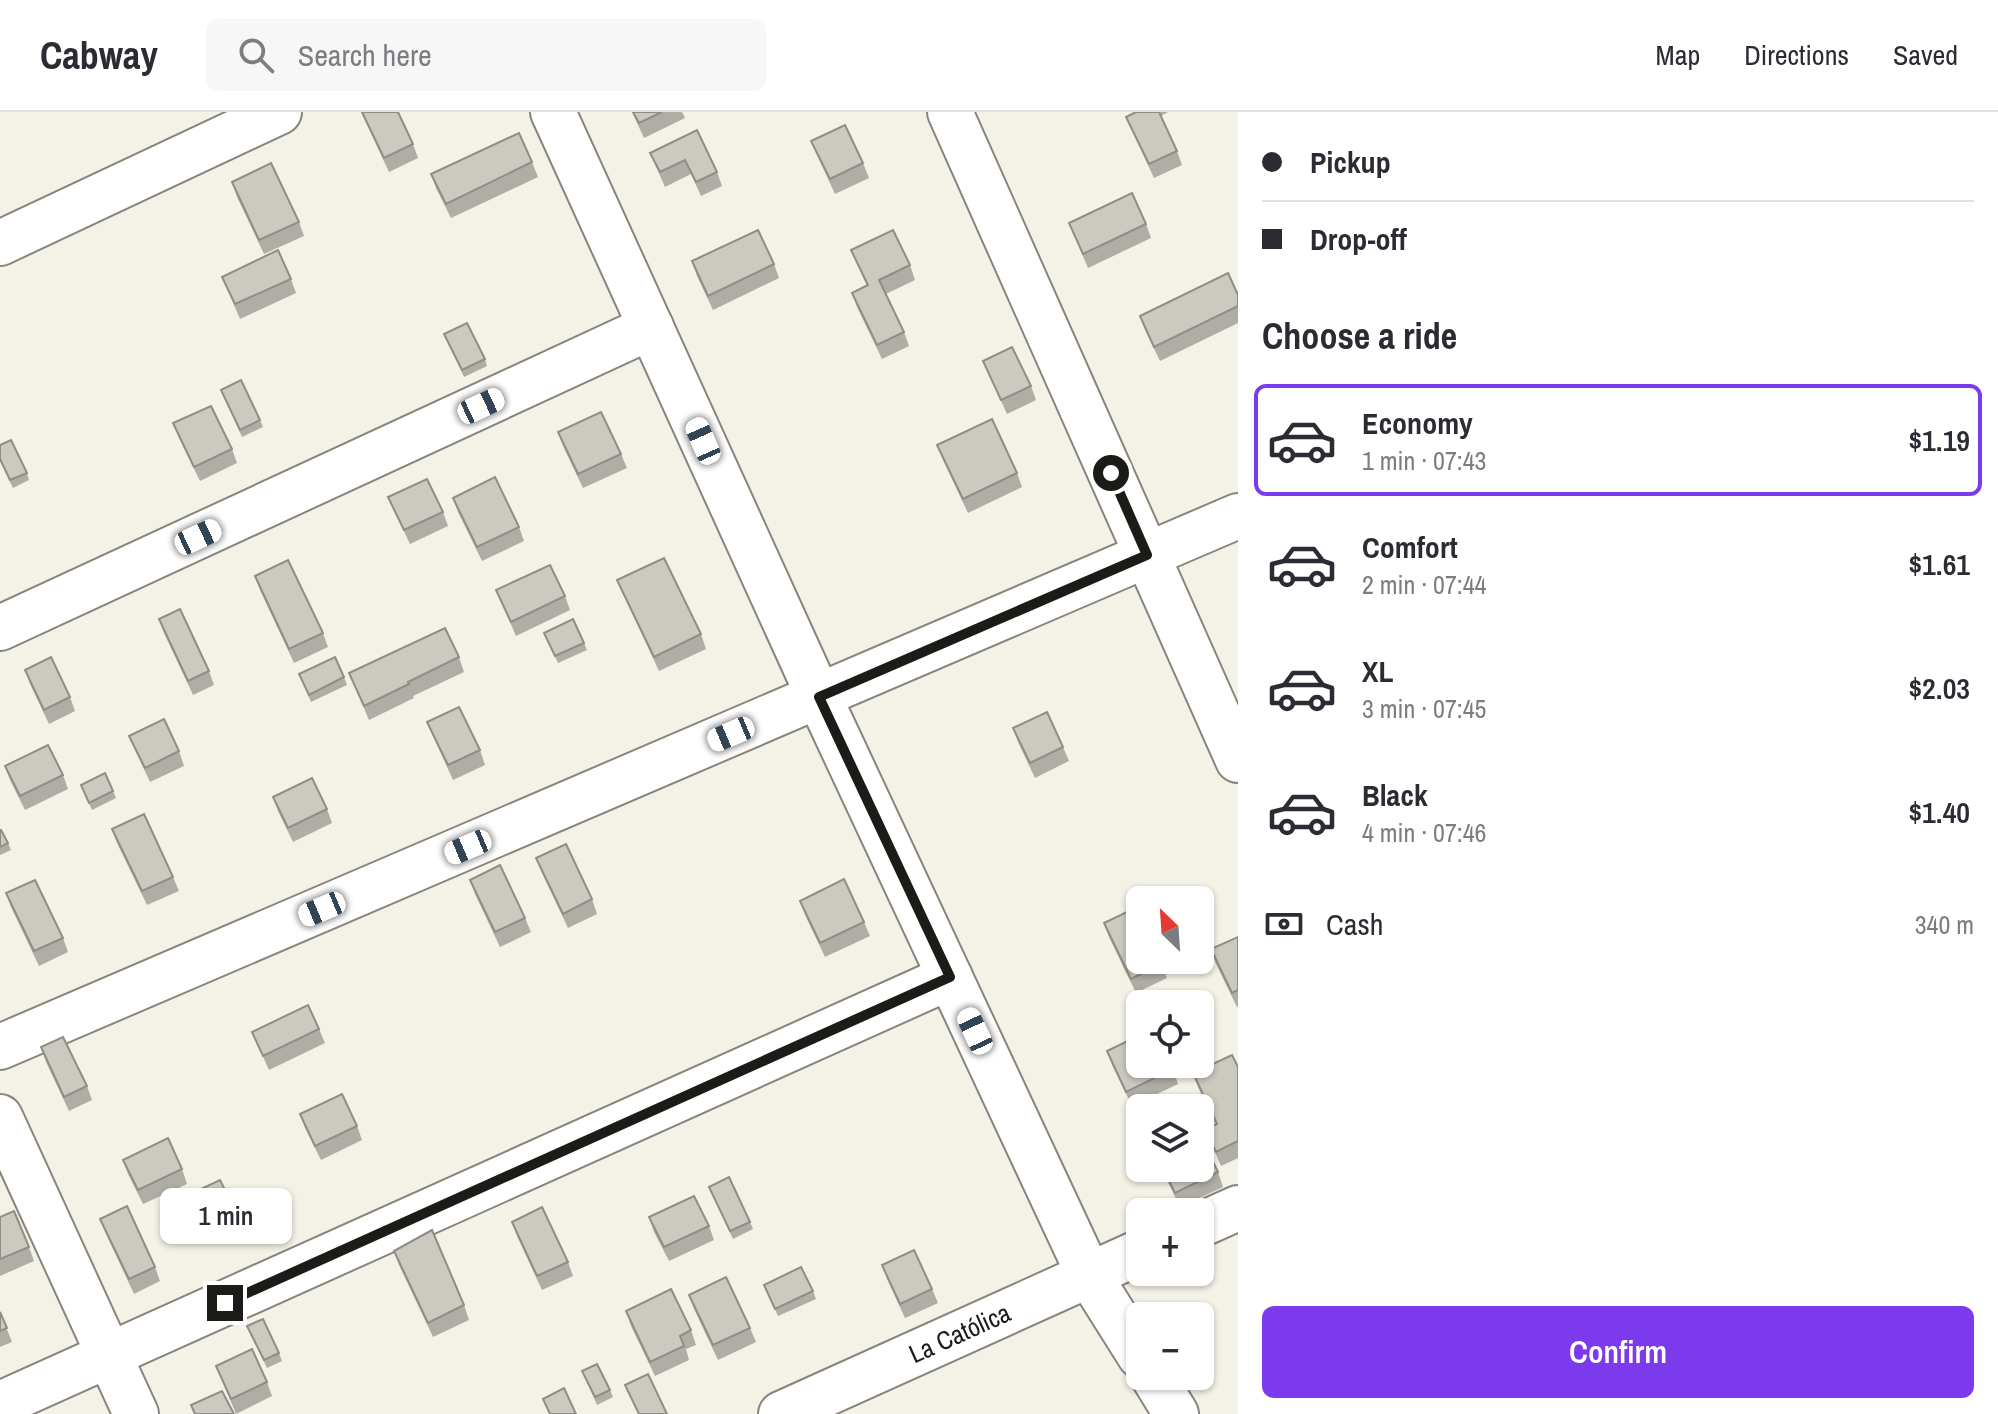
<!DOCTYPE html>
<meta charset="utf-8">
<style>
:root{--surface:#fff;--page:#f7f7f7;--text:#2b2b33;--muted:#7c7c81;--line:#e1e1e2;--accent:#7c3aed}
body{margin:0;font-family:"Archivo Narrow",sans-serif;background:var(--page);color:var(--text);height:100vh;display:flex;flex-direction:column;font-size:30px;white-space:nowrap}
*{box-sizing:border-box;margin:0}
p{font-size:26px;color:var(--muted)}
.icon{flex:none;width:44px;height:44px;fill:none;stroke:currentColor;stroke-width:2;stroke-linecap:round;stroke-linejoin:round}
.map{position:relative;flex:1;overflow:hidden}
.panel{display:flex;flex-direction:column;background:var(--surface);width:760px}
.panel>*{flex:none}
.top-card{display:grid;align-content:center;height:176px;padding:0 24px;background:var(--surface)}
.needle{width:52px;rotate:335deg}
.controls{position:absolute;left:1126px;top:774px;display:grid;gap:16px}
.controls a{display:grid;place-items:center;width:88px;height:88px;border-radius:12px;background:var(--surface);box-shadow:0 2px 6px #0004;font-size:40px}
.end{position:absolute;width:36px;height:36px;margin:-18px;border:10px solid #1c1b18;background:#fff;box-shadow:0 0 0 4px #fff}
.from{border-radius:50%}
.bubble{position:absolute;height:56px;border-radius:12px;background:var(--surface);box-shadow:0 2px 6px #0004;font-size:26px;font-weight:600;line-height:56px;text-align:center}
.car{position:absolute;width:24px;height:48px;margin:-24px -12px;border-radius:10px;box-shadow:0 0 6px 2px #0007;background:linear-gradient(#fff 24%,#345 0 40%,#fff 0 76%,#345 0 86%,#fff 0)}
.top-card b{display:flex;align-items:center;gap:28px;height:76px;font-size:30px}
.top-card b+b{border-top:2px solid var(--line)}
.top-card i{width:20px;height:20px;background:var(--text)}
ul{padding:0;list-style:none}
li{display:flex;align-items:center;gap:24px;height:112px;margin:0 16px 12px;padding:0 8px;border:4px solid transparent;border-radius:12px}
li div{flex:1}
li b{display:block;font-size:30px}
li em{font-style:normal;font-weight:600}
li.selected{border-color:var(--accent)}
li>.icon{width:72px;height:72px;stroke-width:1.5}
h2{padding:0 24px;font-size:36px;line-height:96px}
.pay{display:flex;align-items:center;gap:20px;height:88px;padding:0 24px;font-size:30px}
.pay p{margin-inline-start:auto}
.cta{display:flex;gap:16px;margin-top:auto;padding:16px 24px}
.cta a{flex:1;height:92px;border-radius:12px;background:var(--accent);color:#fff;font-size:32px;font-weight:600;line-height:92px;text-align:center}
header{display:flex;align-items:center;gap:48px;box-sizing:border-box;height:112px;padding:0 40px;background:var(--surface);border-bottom:2px solid var(--line)}
header strong{font-size:38px}
nav{display:flex;gap:44px;margin-inline-start:auto;font-size:28px}
.search{width:560px;height:72px;background:var(--page);display:flex;align-items:center;gap:20px;box-sizing:border-box;padding:0 28px;border-radius:12px;color:var(--muted);font-size:30px}
main{display:flex;flex:1;min-height:0}
.map>svg:first-child{display:block}
.lines{fill:none;stroke-linecap:round;stroke-linejoin:round}
.minor-casing{stroke:#87857c;stroke-width:48}
.minor{stroke:#fff;stroke-width:44}
.wall{fill:#afada5}
.building{fill:#ccc9c0;stroke:#8f8d86;stroke-width:2}
.route{stroke:#1c1b18;stroke-width:10}
.labels{text-anchor:middle;stroke-width:6;stroke-linejoin:round;paint-order:stroke}
.street-label{font-size:26px;fill:#1c1b18;stroke:#fff}
</style>
<header>
<strong>Cabway</strong>
<div class="search"><svg class="icon" aria-label="search" viewBox="0 0 24 24"><circle cx="10" cy="10" r="6"/><path d="M15 15l6 6"/></svg>Search here</div>
<nav><a>Map</a><a>Directions</a><a>Saved</a></nav>
</header>
<main>
<div class="map">
<svg width="1238" height="1302" viewBox="0 0 1238 1302">
<rect width="100%" height="100%" fill="#f4f1e7"/>
<g class="lines">
<!-- minor casing -->
<g class="minor-casing">
<g id="minor">
<polyline points="553,0 819,585 1089,1163 1140,1244"/>
<polyline points="950,0 1238,648"/>
<polyline points="0,131 279,0"/>
<polyline points="0,516 651,215"/>
<polyline points="0,935 1238,404"/>
<polyline points="0,1005 136,1302"/>
<polyline points="1200,1113 1238,1096"/>
<polyline points="1153,1264 1176,1302"/>
<polyline points="0,1292 950,865"/>
<path id="s1" d="M781 1302 1140 1140"/>
</g>
</g>
<!-- minor -->
<use href="#minor" class="minor"/>
</g>
<!-- wall -->
<g class="wall">
<polygon points="361,0 398,0 413,32 418,46 389,60"/>
<polygon points="632,0 682,0 685,6 644,26"/>
<polygon points="1136,0 1168,0 1161,4 1177,39 1182,53 1154,66 1132,19 1126,5"/>
<polygon points="697,18 717,60 722,74 701,84 691,62 665,75 650,41"/>
<polygon points="811,29 863,51 869,66 835,82 817,43"/>
<polygon points="532,50 538,65 451,106 436,76 431,62"/>
<polygon points="232,70 299,110 304,124 264,142 237,85"/>
<polygon points="1069,111 1146,112 1151,126 1088,156"/>
<polygon points="851,138 910,153 915,168 886,182 904,220 909,234 882,247 857,195 852,181 867,174"/>
<polygon points="692,149 774,152 779,166 713,198 697,164"/>
<polygon points="222,165 291,167 296,181 240,207"/>
<polygon points="1238,183 1238,211 1160,249 1145,218 1140,204"/>
<polygon points="444,222 485,247 487,254 464,265"/>
<polygon points="983,249 1031,274 1036,288 1007,302"/>
<polygon points="221,278 260,308 263,315 242,325"/>
<polygon points="173,311 232,337 237,351 200,369 179,326"/>
<polygon points="558,320 621,342 627,356 583,376 563,334"/>
<polygon points="0,333 27,361 29,368 13,376 0,349"/>
<polygon points="937,333 1017,361 1022,375 968,401 943,348"/>
<polygon points="388,385 443,400 448,414 410,432 394,399"/>
<polygon points="453,386 519,415 524,429 482,449 458,400"/>
<polygon points="255,464 323,521 328,535 294,551 260,478"/>
<polygon points="617,468 701,522 706,537 659,559 623,482"/>
<polygon points="496,478 565,484 570,498 516,524"/>
<polygon points="159,507 209,559 214,573 193,583 164,521"/>
<polygon points="544,521 584,531 587,538 558,551"/>
<polygon points="459,545 464,560 413,584 414,586 369,608 349,561"/>
<polygon points="25,558 70,585 75,599 49,612 30,572"/>
<polygon points="299,562 344,565 347,573 311,590"/>
<polygon points="427,610 480,638 485,653 453,668 433,624"/>
<polygon points="1013,616 1063,635 1069,649 1035,666 1018,630"/>
<polygon points="129,624 179,639 184,654 150,670 135,638"/>
<polygon points="5,654 63,663 68,677 25,698 10,668"/>
<polygon points="81,673 113,679 116,686 92,698"/>
<polygon points="273,685 327,697 332,711 293,730 278,699"/>
<polygon points="112,717 173,765 179,779 147,793 117,731"/>
<polygon points="0,718 8,731 11,738 0,743"/>
<polygon points="536,746 592,787 597,802 568,816 542,761"/>
<polygon points="470,768 525,806 531,820 500,835 475,782"/>
<polygon points="6,781 63,826 68,840 39,854 11,795"/>
<polygon points="800,789 864,810 870,824 825,845 805,803"/>
<polygon points="1104,811 1159,848 1167,866 1136,881 1109,825"/>
<polygon points="1238,825 1238,894 1237,895 1216,852 1211,837"/>
<polygon points="319,917 325,931 269,958 252,920"/>
<polygon points="41,935 87,974 92,988 69,999 46,950"/>
<polygon points="1107,939 1173,957 1178,972 1132,994 1112,953"/>
<polygon points="1238,955 1238,1046 1221,1054 1205,1017 1216,1013 1198,975 1193,961"/>
<polygon points="300,1002 357,1014 362,1028 321,1048 305,1016"/>
<polygon points="123,1048 182,1057 187,1072 143,1092 128,1062"/>
<polygon points="1161,1056 1200,1056 1218,1060 1223,1075 1180,1095"/>
<polygon points="709,1075 750,1110 753,1117 733,1127"/>
<polygon points="201,1077 237,1102 239,1110 220,1119"/>
<polygon points="0,1105 29,1135 34,1149 0,1164"/>
<polygon points="649,1105 709,1114 714,1128 669,1149 654,1120"/>
<polygon points="100,1107 155,1155 160,1169 134,1182 106,1122"/>
<polygon points="512,1110 568,1150 573,1164 542,1178 517,1124"/>
<polygon points="394,1139 464,1193 469,1208 433,1225 399,1153"/>
<polygon points="882,1153 932,1177 938,1191 905,1206 887,1167"/>
<polygon points="764,1173 813,1179 816,1187 778,1204"/>
<polygon points="689,1183 750,1216 756,1230 718,1248 694,1197"/>
<polygon points="626,1199 691,1218 696,1233 686,1237 689,1248 655,1264 631,1214"/>
<polygon points="0,1200 12,1230 0,1235"/>
<polygon points="247,1214 279,1241 282,1249 267,1256"/>
<polygon points="216,1254 267,1270 272,1284 236,1302"/>
<polygon points="582,1259 610,1278 613,1285 597,1293"/>
</g>
<!-- building -->
<g class="building">
<polygon points="362,0 398,0 413,32 384,46"/>
<polygon points="633,0 662,0 639,11"/>
<polygon points="1136,0 1159,0 1177,39 1149,52 1126,5"/>
<polygon points="845,13 863,51 830,67 811,29"/>
<polygon points="697,18 717,60 696,70 685,48 660,60 650,41"/>
<polygon points="519,21 532,50 446,92 431,62"/>
<polygon points="271,51 299,110 259,128 232,70"/>
<polygon points="1132,81 1146,112 1083,142 1069,111"/>
<polygon points="758,118 774,152 708,184 692,149"/>
<polygon points="893,118 910,153 879,168 904,220 877,233 852,181 868,173 851,138"/>
<polygon points="278,138 291,167 235,192 222,165"/>
<polygon points="1228,161 1238,183 1238,194 1154,235 1140,204"/>
<polygon points="467,211 485,247 462,258 444,222"/>
<polygon points="1012,235 1031,274 1001,288 983,249"/>
<polygon points="241,268 260,308 240,318 221,278"/>
<polygon points="211,294 232,337 194,355 173,311"/>
<polygon points="601,300 621,342 578,362 558,320"/>
<polygon points="992,307 1017,361 963,387 937,333"/>
<polygon points="11,328 27,361 10,368 0,347 0,333"/>
<polygon points="495,365 519,415 477,435 453,386"/>
<polygon points="427,367 443,400 404,418 388,385"/>
<polygon points="664,446 701,522 654,545 617,468"/>
<polygon points="288,448 323,521 289,537 255,464"/>
<polygon points="550,453 565,484 511,510 496,478"/>
<polygon points="180,497 209,559 188,569 159,507"/>
<polygon points="573,507 584,531 555,544 544,521"/>
<polygon points="445,516 459,545 408,570 409,572 364,594 349,561"/>
<polygon points="51,545 70,585 44,598 25,558"/>
<polygon points="335,545 344,565 309,583 299,562"/>
<polygon points="459,595 480,638 448,653 427,610"/>
<polygon points="1047,600 1063,635 1030,651 1013,616"/>
<polygon points="164,607 179,639 145,656 129,624"/>
<polygon points="48,633 63,663 20,684 5,654"/>
<polygon points="105,661 113,679 89,691 81,673"/>
<polygon points="312,666 327,697 288,716 273,685"/>
<polygon points="144,702 173,765 142,779 112,717"/>
<polygon points="0,718 1,718 8,731 0,735"/>
<polygon points="566,732 592,787 563,802 536,746"/>
<polygon points="500,753 525,806 495,820 470,768"/>
<polygon points="844,767 864,810 820,831 800,789"/>
<polygon points="35,768 63,826 34,839 6,781"/>
<polygon points="1135,796 1140,807 1140,848 1159,848 1161,852 1131,867 1104,811"/>
<polygon points="1238,825 1238,878 1232,881 1211,837"/>
<polygon points="308,893 319,917 263,944 252,920"/>
<polygon points="1140,923 1140,952 1170,952 1173,957 1126,980 1107,939"/>
<polygon points="63,925 87,974 64,985 41,935"/>
<polygon points="1232,943 1238,955 1238,1029 1216,1040 1205,1017 1217,1012 1193,961"/>
<polygon points="342,982 357,1014 315,1034 300,1002"/>
<polygon points="1200,1023 1218,1060 1175,1081 1163,1056 1200,1056"/>
<polygon points="168,1026 182,1057 138,1078 123,1048"/>
<polygon points="729,1065 750,1110 730,1119 709,1075"/>
<polygon points="220,1068 237,1102 218,1111 201,1077"/>
<polygon points="694,1084 709,1114 664,1135 649,1105"/>
<polygon points="127,1094 155,1155 129,1167 100,1107"/>
<polygon points="542,1095 568,1150 537,1164 512,1110"/>
<polygon points="14,1099 29,1135 0,1147 0,1105"/>
<polygon points="432,1118 464,1193 428,1211 394,1139"/>
<polygon points="914,1138 932,1177 900,1192 882,1153"/>
<polygon points="801,1155 813,1179 775,1197 764,1173"/>
<polygon points="726,1165 750,1216 713,1233 689,1183"/>
<polygon points="671,1177 691,1218 680,1224 684,1234 650,1250 626,1199"/>
<polygon points="0,1200 7,1216 0,1219"/>
<polygon points="263,1207 279,1241 264,1248 247,1214"/>
<polygon points="252,1237 267,1270 231,1287 216,1254"/>
<polygon points="597,1252 610,1278 595,1285 582,1259"/>
<polygon points="648,1262 667,1302 639,1302 625,1273"/>
<polygon points="564,1276 576,1302 550,1302 543,1287"/>
<polygon points="222,1279 234,1302 195,1302 191,1293"/>
</g>
<g class="lines">
<!-- route -->
<polyline class="route" points="225,1191 950,865 819,585 1147,443 1111,361"/>
</g>
<g class="labels">
<!-- street labels -->
<g class="street-label">
<text dy="9" stroke="none"><textPath href="#s1" startOffset="196">La Católica</textPath></text>
</g>
</g>
</svg>
<div class="controls">
<a><svg class="needle" viewBox="-14 -14 28 28"><path d="M0-13l5 13h-10z" fill="#e53935"/><path d="M0 13l5-13h-10z" fill="#7c7c81"/></svg></a>
<a><svg class="icon" aria-label="locate" viewBox="0 0 24 24"><circle cx="12" cy="12" r="6"/><path d="M12 2v4M12 18v4M2 12h4M18 12h4"/></svg></a>
<a><svg class="icon" aria-label="layers" viewBox="0 0 24 24"><path d="M12 4l9 5-9 5-9-5zM3 14l9 5 9-5"/></svg></a>
<a>+</a>
<a>−</a>
</div>
<i class="end from" style="left:1111px;top:361px"></i>
<i class="end" style="left:225px;top:1191px"></i>
<div class="bubble" style="left:160px;top:1076px;width:132px">1 min</div>
<i class="car" style="left:481px;top:294px;rotate:65deg"></i>
<i class="car" style="left:703px;top:329px;rotate:336deg"></i>
<i class="car" style="left:198px;top:425px;rotate:65deg"></i>
<i class="car" style="left:731px;top:622px;rotate:247deg"></i>
<i class="car" style="left:468px;top:735px;rotate:247deg"></i>
<i class="car" style="left:322px;top:797px;rotate:247deg"></i>
<i class="car" style="left:975px;top:919px;rotate:335deg"></i>
</div>
<section class="panel">
<div class="top-card">
<b><i class="from"></i>Pickup</b>
<b><i></i>Drop-off</b>
</div>
<h2>Choose a ride</h2>
<ul>
<li class="selected"><svg class="icon" aria-label="car" viewBox="0 0 24 24"><path d="M5 17H2v-5l4-1 3-4h7l3 4 3 1v5h-3M9 17h6M6 11h13"/><circle cx="7" cy="17" r="2"/><circle cx="17" cy="17" r="2"/></svg><div><b>Economy</b><p>1 min · 07:43</p></div><em>$1.19</em></li>
<li><svg class="icon" aria-label="car" viewBox="0 0 24 24"><path d="M5 17H2v-5l4-1 3-4h7l3 4 3 1v5h-3M9 17h6M6 11h13"/><circle cx="7" cy="17" r="2"/><circle cx="17" cy="17" r="2"/></svg><div><b>Comfort</b><p>2 min · 07:44</p></div><em>$1.61</em></li>
<li><svg class="icon" aria-label="car" viewBox="0 0 24 24"><path d="M5 17H2v-5l4-1 3-4h7l3 4 3 1v5h-3M9 17h6M6 11h13"/><circle cx="7" cy="17" r="2"/><circle cx="17" cy="17" r="2"/></svg><div><b>XL</b><p>3 min · 07:45</p></div><em>$2.03</em></li>
<li><svg class="icon" aria-label="car" viewBox="0 0 24 24"><path d="M5 17H2v-5l4-1 3-4h7l3 4 3 1v5h-3M9 17h6M6 11h13"/><circle cx="7" cy="17" r="2"/><circle cx="17" cy="17" r="2"/></svg><div><b>Black</b><p>4 min · 07:46</p></div><em>$1.40</em></li>
</ul>
<div class="pay"><svg class="icon" aria-label="cash" viewBox="0 0 24 24"><path d="M3 7h18v10H3z"/><circle cx="12" cy="12" r="2"/></svg>Cash<p>340 m</p></div>
<div class="cta"><a>Confirm</a></div>
</section>
</main>
